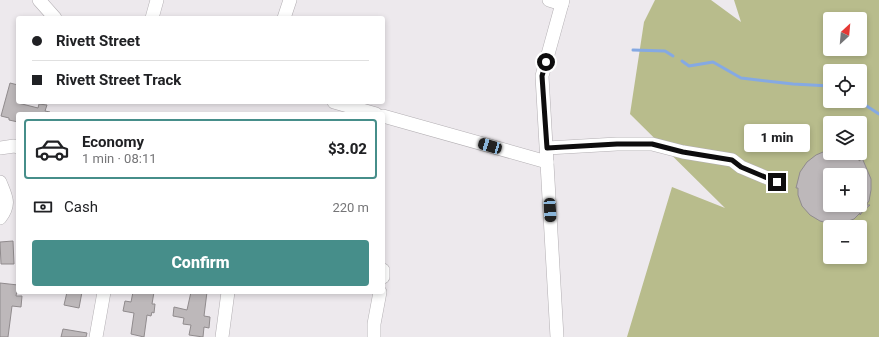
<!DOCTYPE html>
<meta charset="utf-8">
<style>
:root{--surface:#fff;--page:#f6f6f6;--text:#202124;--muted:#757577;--line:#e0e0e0;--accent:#468e8a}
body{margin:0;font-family:Roboto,sans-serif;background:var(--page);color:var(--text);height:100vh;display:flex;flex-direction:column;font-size:15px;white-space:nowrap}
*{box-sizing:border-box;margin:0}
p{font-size:13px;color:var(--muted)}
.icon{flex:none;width:22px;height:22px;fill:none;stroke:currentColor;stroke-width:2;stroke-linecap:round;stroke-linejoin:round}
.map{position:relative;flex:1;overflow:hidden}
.side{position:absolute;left:16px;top:112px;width:369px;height:182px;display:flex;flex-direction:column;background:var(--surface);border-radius:4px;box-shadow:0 2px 6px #0003}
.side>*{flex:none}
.guide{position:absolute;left:16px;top:16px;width:369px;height:88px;border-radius:4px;box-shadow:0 2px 6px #0003;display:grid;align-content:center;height:88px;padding:0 16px;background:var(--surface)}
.needle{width:26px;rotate:26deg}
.buttons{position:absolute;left:823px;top:12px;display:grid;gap:8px}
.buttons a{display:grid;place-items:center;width:44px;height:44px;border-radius:4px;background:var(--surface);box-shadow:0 2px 6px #0003;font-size:20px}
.end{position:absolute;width:18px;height:18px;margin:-9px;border:5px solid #0e0d0e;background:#fff;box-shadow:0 0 0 2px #fff}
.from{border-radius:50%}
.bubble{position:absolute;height:28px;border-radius:4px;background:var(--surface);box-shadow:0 2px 6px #0003;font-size:13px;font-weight:800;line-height:28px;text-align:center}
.car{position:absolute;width:12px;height:24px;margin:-12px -6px;border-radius:5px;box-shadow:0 0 3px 1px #0007;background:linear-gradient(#222 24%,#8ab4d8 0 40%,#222 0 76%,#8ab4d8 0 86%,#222 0)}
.guide b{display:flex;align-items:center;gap:14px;height:38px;font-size:15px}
.guide b+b{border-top:1px solid var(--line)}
.guide i{width:10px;height:10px;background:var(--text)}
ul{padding:7px 0 0;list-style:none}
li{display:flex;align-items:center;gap:12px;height:60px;margin:0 8px 6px;padding:0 8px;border:2px solid transparent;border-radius:4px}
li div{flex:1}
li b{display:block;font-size:15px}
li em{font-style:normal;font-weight:800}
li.selected{border-color:var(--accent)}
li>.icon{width:36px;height:36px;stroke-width:1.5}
.pay{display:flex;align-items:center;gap:10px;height:44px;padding:0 16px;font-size:15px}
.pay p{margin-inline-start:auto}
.cta{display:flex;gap:8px;margin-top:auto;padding:8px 16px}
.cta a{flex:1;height:46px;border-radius:4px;background:var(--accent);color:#fff;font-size:16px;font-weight:800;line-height:46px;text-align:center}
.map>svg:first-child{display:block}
.green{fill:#b8bc8c;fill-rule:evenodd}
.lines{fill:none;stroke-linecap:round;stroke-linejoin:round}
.stream{stroke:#85a9e3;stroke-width:3}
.building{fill:#bdb8ba;stroke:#908b8d;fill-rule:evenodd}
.minor-casing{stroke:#b3afb3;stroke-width:14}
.minor{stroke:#fff;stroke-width:13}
.route{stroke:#0e0d0e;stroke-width:5}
</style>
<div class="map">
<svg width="879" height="337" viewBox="0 0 879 337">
<rect width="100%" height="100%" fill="#ede9ed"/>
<!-- green -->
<path class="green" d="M655 0H711L741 22 734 0H879V337H627L672 187 725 208 630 114 644 22ZM830 19H860V49H830ZM830 71H860V101H830ZM830 123H860V153H830ZM830 175H860V205H830ZM830 227H860V257H830Z"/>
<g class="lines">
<!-- stream -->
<g class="stream">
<polyline points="633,50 665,51 673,56"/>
<polyline points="682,61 689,66 713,62 741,78 793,84 830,86"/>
<polyline points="859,101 879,114"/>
</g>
</g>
<!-- building -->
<g class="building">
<polygon points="10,83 18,85 18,103 38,108 39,104 47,105 45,111 50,112 49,114 18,114 18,122 9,120 9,118 1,116"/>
<path d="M830 149V153H849L860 161V153L871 179V190L869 201 866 205H870L863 211 860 215V213L854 219 843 223 831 224 820 221 810 215 802 206 798 195V188H796L800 172 807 162 816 155ZM830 175H860V205H830Z"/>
<polygon points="13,241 14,264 1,264 0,242"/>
<polygon points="0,283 18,285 16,296 22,296 21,307 12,306 8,337 0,337"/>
<polygon points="67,292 82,292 79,308 64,305"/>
<polygon points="133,292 154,292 152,304 155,304 154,313 152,312 151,316 147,315 144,337 131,334 134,313 123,311 125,301 131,302"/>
<polygon points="191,292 207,292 204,316 210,317 209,328 204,327 203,337 189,335 191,325 183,324 184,318 173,316 174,307 187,310"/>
<polygon points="63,329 87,333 86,337 61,337"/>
</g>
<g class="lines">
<!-- minor casing -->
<g class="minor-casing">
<g id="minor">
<polyline points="39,0 55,18"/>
<polyline points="549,0 562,4"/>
<polyline points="152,18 157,0"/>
<polyline points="284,18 290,0"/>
<polyline points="334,102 376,114"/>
<polyline points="383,116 547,162"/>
<polyline points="0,148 14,146 18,147"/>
<polyline points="547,148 617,144 652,144 683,152 732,160 741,167 777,182"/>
<path d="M0 182C6 197 11 204 0 218"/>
<polyline points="383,270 383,277"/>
<polyline points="96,337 104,292"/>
<polyline points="222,337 228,292"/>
<polyline points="374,337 374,324 380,292"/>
<polyline points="557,337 542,76 563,0"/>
</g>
</g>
<!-- minor -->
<use href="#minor" class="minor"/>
</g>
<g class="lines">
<!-- route -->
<polyline class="route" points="546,62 542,76 547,148 617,144 652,144 683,152 732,160 741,167 777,182"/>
</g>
</svg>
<div class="buttons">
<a><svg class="needle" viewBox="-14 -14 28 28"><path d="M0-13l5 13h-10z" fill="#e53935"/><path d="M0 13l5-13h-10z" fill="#757577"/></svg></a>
<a><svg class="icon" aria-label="locate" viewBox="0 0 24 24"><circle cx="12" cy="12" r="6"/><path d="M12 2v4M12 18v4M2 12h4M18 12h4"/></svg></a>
<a><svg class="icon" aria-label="layers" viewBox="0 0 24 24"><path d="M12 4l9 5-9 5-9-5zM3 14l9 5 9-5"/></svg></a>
<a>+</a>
<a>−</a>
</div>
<i class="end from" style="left:546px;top:62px"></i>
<i class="end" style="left:777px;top:182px"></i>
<div class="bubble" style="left:744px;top:124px;width:66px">1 min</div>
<i class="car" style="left:490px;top:146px;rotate:286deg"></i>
<i class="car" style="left:550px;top:210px;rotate:177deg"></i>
<div class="guide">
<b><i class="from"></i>Rivett Street</b>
<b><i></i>Rivett Street Track</b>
</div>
<section class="side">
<ul>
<li class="selected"><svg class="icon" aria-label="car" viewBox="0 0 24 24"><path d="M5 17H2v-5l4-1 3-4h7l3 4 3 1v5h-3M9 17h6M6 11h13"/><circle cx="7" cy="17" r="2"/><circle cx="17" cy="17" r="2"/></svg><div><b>Economy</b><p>1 min · 08:11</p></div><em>$3.02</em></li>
</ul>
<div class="pay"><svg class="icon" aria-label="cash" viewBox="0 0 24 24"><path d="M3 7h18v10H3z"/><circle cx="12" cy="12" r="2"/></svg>Cash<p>220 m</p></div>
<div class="cta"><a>Confirm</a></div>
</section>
</div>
